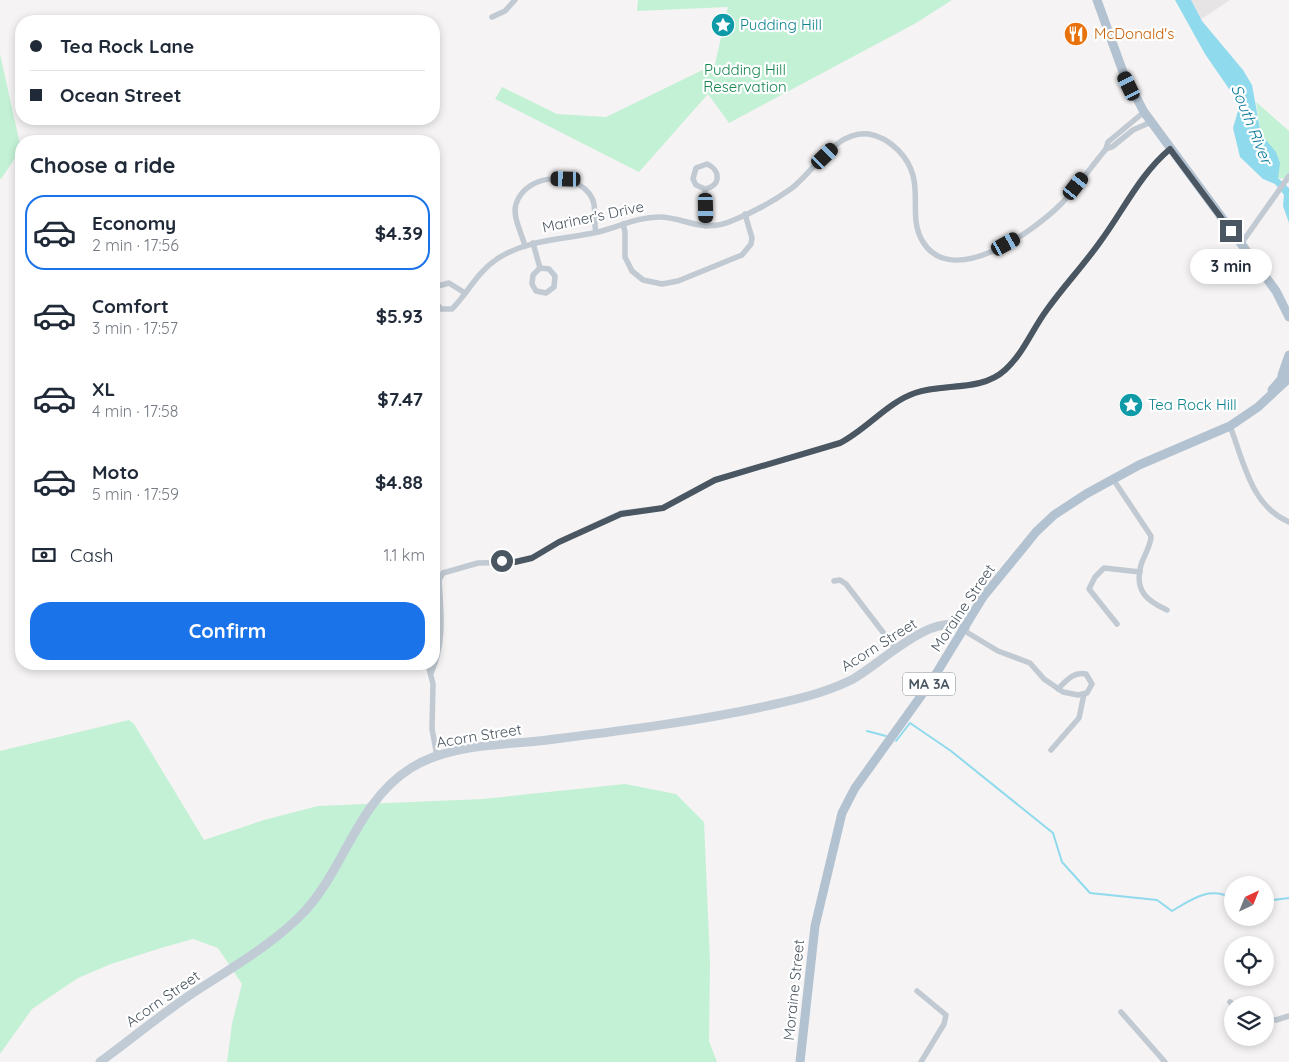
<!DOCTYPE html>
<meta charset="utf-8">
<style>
:root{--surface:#fff;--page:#f2f2f3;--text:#1f2937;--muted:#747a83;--line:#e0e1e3;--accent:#1a73e8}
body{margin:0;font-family:Quicksand,sans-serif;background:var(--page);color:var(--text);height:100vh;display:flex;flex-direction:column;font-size:19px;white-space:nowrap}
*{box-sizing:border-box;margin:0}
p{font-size:16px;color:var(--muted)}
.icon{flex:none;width:28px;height:28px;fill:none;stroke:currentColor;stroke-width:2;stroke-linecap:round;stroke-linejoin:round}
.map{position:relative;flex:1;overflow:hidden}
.drawer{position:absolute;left:15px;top:135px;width:425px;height:535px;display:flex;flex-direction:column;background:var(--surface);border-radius:20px;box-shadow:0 2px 8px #0003}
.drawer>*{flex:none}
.banner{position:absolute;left:15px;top:15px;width:425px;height:110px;border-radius:20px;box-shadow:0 2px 8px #0003;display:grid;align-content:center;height:110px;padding:0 15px;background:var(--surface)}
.needle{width:32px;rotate:43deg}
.tools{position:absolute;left:1224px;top:876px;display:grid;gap:10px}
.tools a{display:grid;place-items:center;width:50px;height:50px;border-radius:50%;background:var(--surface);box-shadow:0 2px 8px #0003;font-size:25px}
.end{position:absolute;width:22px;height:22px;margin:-11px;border:6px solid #4a5661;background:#fff;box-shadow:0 0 0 2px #fff}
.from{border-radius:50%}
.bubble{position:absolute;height:35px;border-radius:18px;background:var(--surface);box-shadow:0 2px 8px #0003;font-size:16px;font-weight:800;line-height:35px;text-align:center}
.car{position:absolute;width:15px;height:30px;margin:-15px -8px;border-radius:6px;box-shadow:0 0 4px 1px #0007;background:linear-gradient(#222 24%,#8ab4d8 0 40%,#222 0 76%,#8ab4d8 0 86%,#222 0)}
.banner b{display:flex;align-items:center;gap:18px;height:48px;font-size:19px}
.banner b+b{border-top:1px solid var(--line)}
.banner i{width:12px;height:12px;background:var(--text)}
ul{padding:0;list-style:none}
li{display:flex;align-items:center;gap:15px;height:75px;margin:0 10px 8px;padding:0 5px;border:2px solid transparent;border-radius:20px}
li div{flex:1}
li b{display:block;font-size:19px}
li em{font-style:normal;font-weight:800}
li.active{border-color:var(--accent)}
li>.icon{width:45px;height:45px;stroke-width:1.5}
h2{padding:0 15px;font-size:22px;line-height:60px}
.pay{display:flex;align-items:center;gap:12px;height:55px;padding:0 15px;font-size:19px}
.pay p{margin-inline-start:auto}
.cta{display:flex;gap:10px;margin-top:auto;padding:10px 15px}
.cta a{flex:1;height:58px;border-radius:20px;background:var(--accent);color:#fff;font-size:20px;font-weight:800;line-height:58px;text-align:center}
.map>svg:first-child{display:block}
.education{fill:#e6e4e5}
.green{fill:#c3f1d5}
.water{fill:#90daee}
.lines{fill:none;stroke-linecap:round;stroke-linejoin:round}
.stream{stroke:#90daee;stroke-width:2}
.minor{stroke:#c1cad2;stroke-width:5.5}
.secondary{stroke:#c1cbd6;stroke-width:9}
.primary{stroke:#b3c2d1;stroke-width:9}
.route{stroke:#4a5661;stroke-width:6}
.labels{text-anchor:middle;stroke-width:4.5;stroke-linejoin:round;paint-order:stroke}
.shield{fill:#fff;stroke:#808990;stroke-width:1}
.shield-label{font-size:14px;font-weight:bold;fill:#4a5661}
.culture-label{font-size:15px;fill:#0d838f;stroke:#fff;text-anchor:start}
.food-label{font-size:15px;fill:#c56008;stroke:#fff;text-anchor:start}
.park-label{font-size:15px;fill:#17864f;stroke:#fff}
.street-label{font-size:15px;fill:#4a5661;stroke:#fff}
.water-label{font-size:16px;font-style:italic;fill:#0c7c9b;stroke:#fff}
</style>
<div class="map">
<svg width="1289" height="1062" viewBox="0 0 1289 1062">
<rect width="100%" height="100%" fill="#f5f3f3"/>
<!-- education -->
<polygon class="education" points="1190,0 1230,0 1200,20"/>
<!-- green -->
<g class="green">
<polygon points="638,0 952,0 916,23 729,123 708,94 639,172 495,99 502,87 557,114 606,117 715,64 728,7 637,11"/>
<polygon points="0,54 21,149 1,179 0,178"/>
<polygon points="1256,102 1289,131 1289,183 1286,179 1278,178 1278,157 1261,134"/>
<polygon points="129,720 134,724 204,840 264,820 318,806 483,799 625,784 676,794 704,822 710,962 709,1041 717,1062 227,1062 232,1024 242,984 218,948 193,939 161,948 111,964 78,978 32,1009 0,1054 0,751"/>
</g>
<!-- water -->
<polygon class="water" points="1175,0 1191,0 1202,21 1243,70 1252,85 1261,134 1276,152 1280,163 1278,178 1289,188 1289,223 1283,206 1284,195 1275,184 1263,179 1240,157 1233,128 1238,111 1236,99 1205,54"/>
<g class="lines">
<!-- stream -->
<g class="stream">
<polyline points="867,731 886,736"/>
<path d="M896 741 910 723 951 751 1053 833 1062 862 1090 893 1157 900 1172 911C1192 899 1209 886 1232 898"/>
<polyline points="1265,901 1289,898"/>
</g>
<!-- minor -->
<g class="minor">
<polyline points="492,17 505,11 515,0"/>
<polyline points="1106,149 1112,147 1133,130 1151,122"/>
<path d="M705 189 696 185 693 179 696 168 707 164C721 170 721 186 705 189L706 226"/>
<polyline points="623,224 625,232 625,257 632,271 643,280 662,284 678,281 742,255 751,244 752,238 745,214"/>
<polyline points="533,243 540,268 533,275 532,284 536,291 546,293 554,287 555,276 549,269 540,268"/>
<polyline points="1241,244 1289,176"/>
<path d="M525 246C522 234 512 216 516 204 526 173 577 170 592 198 597 207 593 221 596 232"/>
<polyline points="434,293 438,286 449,283 465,293"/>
<path d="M434 300 441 309H452C468 293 477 272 497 259 527 239 563 240 598 232 619 227 637 217 659 217 684 217 701 233 729 222 750 214 774 201 792 188 815 170 836 130 869 134 880 136 890 142 898 150 929 181 905 213 923 242 953 290 1035 230 1061 204 1077 187 1091 167 1106 149L1108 142 1144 112"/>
<path d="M1230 426C1244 462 1251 506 1289 522"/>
<path d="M1113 479 1151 536C1151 546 1144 555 1141 565 1134 591 1147 601 1167 610"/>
<polyline points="434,566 439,580"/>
<polyline points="834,581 840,580 846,584 895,648"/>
<polyline points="1117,624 1089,589 1095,577 1104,568 1140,572"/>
<path d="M963 630 998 651 1030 663 1044 679 1063 692 1078 695 1087 693 1092 684 1086 674C1074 671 1066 681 1058 689"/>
<polyline points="428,664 433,684 432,729 437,756"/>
<path d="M431 673C445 643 441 613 439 580L443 573 478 563 515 562 532 558 559 542 621 513 663 508 715 480 840 443C866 430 888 402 915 393 944 383 981 392 1005 370 1022 355 1032 332 1044 314 1060 288 1083 267 1100 242 1123 211 1140 174 1170 149"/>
<polyline points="1051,750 1079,718 1084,694"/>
<polyline points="917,991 946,1015 944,1024 921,1062"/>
<polyline points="1230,1002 1233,1005"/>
<polyline points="1121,1012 1165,1062"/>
<polyline points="1265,1019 1276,1020 1289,1016"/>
</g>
<!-- secondary -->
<path class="secondary" d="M100 1062C130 1040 159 1016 190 995 229 969 273 945 305 911 345 867 358 801 411 768 453 742 507 746 555 739 627 730 699 721 771 705 798 699 824 693 849 681 877 668 932 609 965 628"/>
<!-- primary -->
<g class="primary">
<polyline points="1097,0 1123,72 1144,112 1276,291 1289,317"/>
<polyline points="1282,375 1289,355"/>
<polyline points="1272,390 1289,370"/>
<polyline points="800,1062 815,926 842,813 855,788 931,682 983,597 1036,532 1054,515 1086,494 1139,465 1230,426 1258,407 1289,378"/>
</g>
</g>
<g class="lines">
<!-- route -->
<path class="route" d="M502 561 515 562 532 558 559 542 621 514 663 508 715 480 840 443C866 430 888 402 915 393 944 383 981 392 1005 370 1023 354 1032 330 1046 311 1063 287 1083 266 1100 242 1123 211 1140 174 1170 149L1231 231"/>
</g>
<!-- icons -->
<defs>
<g id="sight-disc" transform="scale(1.25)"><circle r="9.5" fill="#0f9aa8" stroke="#fff"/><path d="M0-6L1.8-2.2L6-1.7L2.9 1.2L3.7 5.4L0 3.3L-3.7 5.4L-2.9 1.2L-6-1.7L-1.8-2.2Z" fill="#fff"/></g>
<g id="restaurant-disc" transform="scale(1.25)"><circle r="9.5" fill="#e8710a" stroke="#fff"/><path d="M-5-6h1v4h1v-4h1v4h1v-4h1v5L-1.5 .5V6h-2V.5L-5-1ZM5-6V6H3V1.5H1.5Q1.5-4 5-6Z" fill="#fff"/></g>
</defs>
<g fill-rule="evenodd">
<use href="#sight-disc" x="723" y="25"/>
<use href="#restaurant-disc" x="1076" y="34"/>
<use href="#sight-disc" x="1131" y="405"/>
</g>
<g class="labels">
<!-- shield labels -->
<rect class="shield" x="903" y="672.5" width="52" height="23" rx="4"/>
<g class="shield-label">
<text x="929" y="689">MA 3A</text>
</g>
<!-- culture labels -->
<g class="culture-label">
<text x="740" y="30">Pudding Hill</text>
<text x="1148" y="410">Tea Rock Hill</text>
</g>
<!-- food labels -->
<g class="food-label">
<text x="1094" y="39">McDonald's</text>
</g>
<!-- park labels -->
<g class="park-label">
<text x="745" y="75">Pudding Hill<tspan x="745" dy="17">Reservation</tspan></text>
</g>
<!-- street labels -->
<g class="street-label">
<text transform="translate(593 217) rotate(-12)" y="5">Mariner's Drive</text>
<text transform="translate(963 608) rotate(-56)" y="5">Moraine Street</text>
<text transform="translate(879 645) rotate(-32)" y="5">Acorn Street</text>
<text transform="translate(479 736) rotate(-9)" y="5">Acorn Street</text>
<text transform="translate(794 990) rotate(-84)" y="5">Moraine Street</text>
<text transform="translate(163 999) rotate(-35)" y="5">Acorn Street</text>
</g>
<!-- water labels -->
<g class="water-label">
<text transform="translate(1252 124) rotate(68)" y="6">South River</text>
</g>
</g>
</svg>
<div class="tools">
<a><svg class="needle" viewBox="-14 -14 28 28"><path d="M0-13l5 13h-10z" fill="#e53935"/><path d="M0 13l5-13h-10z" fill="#747a83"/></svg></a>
<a><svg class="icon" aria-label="locate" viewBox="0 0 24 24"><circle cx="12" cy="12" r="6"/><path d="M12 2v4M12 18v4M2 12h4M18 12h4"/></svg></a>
<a><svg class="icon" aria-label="layers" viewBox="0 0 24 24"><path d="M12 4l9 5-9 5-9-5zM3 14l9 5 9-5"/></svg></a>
</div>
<i class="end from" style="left:502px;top:561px"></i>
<i class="end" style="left:1231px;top:231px"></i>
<div class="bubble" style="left:1190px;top:249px;width:82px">3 min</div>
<i class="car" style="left:1129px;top:86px;rotate:334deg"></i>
<i class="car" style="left:825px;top:156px;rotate:46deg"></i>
<i class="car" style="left:566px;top:179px;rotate:271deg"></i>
<i class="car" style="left:1076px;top:186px;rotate:38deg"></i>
<i class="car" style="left:706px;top:208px;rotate:179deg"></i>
<i class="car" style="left:1006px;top:244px;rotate:61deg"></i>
<div class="banner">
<b><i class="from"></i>Tea Rock Lane</b>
<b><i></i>Ocean Street</b>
</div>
<section class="drawer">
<h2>Choose a ride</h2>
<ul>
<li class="active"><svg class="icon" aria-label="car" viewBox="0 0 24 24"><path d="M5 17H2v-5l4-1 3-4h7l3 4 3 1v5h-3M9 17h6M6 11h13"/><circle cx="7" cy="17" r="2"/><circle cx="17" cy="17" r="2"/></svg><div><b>Economy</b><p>2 min · 17:56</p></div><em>$4.39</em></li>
<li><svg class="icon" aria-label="car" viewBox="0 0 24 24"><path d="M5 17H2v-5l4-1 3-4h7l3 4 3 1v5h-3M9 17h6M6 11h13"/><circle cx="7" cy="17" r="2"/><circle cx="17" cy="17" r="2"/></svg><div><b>Comfort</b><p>3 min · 17:57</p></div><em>$5.93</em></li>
<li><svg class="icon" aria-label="car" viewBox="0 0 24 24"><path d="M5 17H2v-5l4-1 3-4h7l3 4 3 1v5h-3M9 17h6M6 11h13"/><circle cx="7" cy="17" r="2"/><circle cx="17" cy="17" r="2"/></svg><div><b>XL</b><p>4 min · 17:58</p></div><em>$7.47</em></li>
<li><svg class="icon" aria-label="car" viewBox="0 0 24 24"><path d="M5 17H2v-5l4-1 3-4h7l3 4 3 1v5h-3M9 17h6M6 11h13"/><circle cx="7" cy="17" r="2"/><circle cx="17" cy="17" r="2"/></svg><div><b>Moto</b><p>5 min · 17:59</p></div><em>$4.88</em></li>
</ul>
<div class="pay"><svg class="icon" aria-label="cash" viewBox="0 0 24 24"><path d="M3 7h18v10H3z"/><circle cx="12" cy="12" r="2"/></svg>Cash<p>1.1 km</p></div>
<div class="cta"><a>Confirm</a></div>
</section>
</div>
